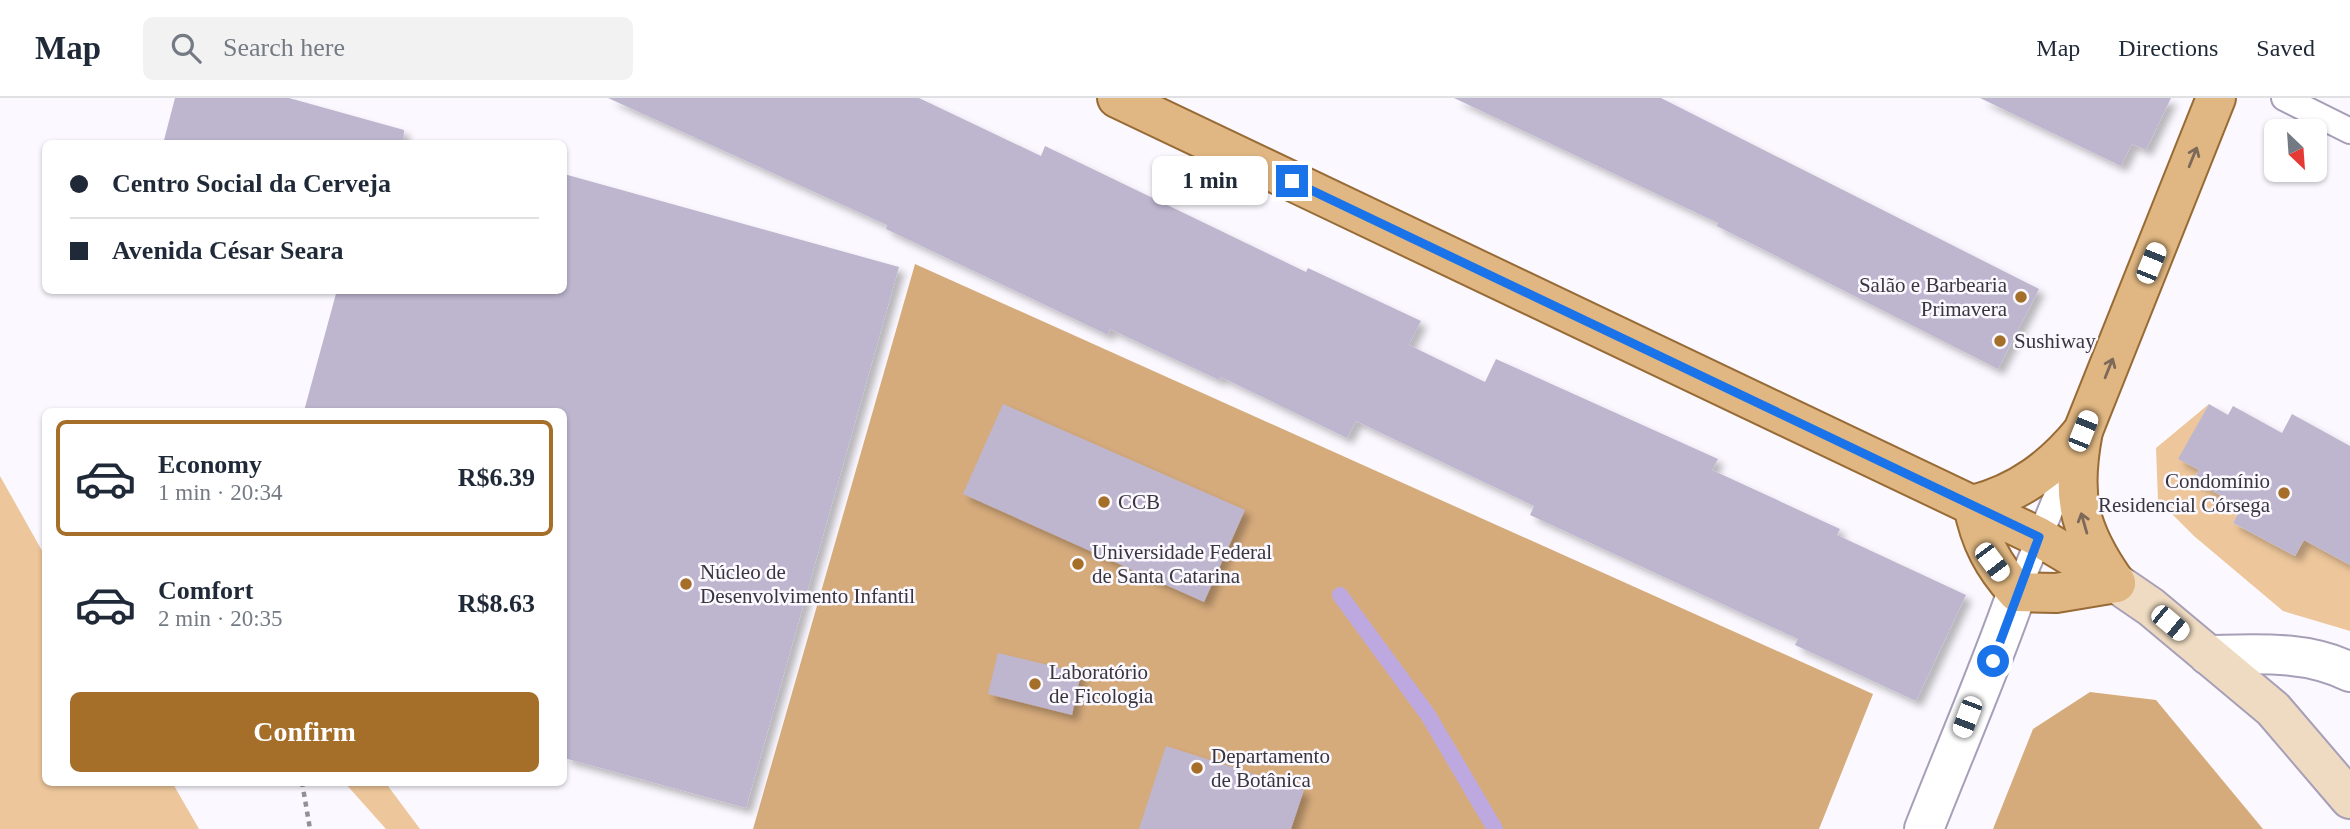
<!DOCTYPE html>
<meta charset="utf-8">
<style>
:root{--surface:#fff;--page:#f2f2f3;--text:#1f2937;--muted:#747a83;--line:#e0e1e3;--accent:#a56e29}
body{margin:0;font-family:Georgia,serif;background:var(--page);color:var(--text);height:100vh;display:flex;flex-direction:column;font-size:26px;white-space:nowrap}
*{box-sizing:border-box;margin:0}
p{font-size:23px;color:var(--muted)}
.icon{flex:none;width:38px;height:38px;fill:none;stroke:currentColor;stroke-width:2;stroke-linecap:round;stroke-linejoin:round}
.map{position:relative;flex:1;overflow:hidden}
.side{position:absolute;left:42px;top:310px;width:525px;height:378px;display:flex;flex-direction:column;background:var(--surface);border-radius:10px;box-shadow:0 2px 5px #0004}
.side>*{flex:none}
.hud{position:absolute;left:42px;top:42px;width:525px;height:154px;border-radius:10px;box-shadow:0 2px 5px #0004;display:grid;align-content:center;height:154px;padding:0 28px;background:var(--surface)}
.needle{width:46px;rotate:155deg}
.controls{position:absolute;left:2264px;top:21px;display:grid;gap:14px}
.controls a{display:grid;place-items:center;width:63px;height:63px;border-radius:10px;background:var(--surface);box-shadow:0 2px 5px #0004;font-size:35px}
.end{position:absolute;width:32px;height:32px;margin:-16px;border:9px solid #1a73e8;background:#fff;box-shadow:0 0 0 4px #fff}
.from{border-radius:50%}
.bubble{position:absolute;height:49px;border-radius:10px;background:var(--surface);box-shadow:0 2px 5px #0004;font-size:23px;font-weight:700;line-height:49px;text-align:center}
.car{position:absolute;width:21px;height:42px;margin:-21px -10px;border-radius:9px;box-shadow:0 0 5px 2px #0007;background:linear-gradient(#fff 24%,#345 0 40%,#fff 0 76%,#345 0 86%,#fff 0)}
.hud b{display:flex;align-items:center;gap:24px;height:66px;font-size:26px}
.hud b+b{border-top:2px solid var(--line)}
.hud i{width:18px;height:18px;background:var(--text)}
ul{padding:12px 0 0;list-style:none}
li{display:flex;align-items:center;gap:21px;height:116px;margin:0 14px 10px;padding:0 14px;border:4px solid transparent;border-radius:10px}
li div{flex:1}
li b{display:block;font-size:26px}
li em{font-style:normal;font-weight:700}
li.current{border-color:var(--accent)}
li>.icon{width:63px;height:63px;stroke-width:1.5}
.primary-button{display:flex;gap:14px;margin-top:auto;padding:14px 28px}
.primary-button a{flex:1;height:80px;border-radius:10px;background:var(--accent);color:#fff;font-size:28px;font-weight:700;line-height:80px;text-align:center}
header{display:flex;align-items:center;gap:42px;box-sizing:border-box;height:98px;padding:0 35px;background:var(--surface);border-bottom:2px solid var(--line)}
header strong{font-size:33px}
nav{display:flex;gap:38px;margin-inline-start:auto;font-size:24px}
.search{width:490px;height:63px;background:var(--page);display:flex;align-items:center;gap:18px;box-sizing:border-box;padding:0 24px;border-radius:10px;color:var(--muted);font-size:26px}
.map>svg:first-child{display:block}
.green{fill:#edc69b}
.forest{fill:#d6ab7c}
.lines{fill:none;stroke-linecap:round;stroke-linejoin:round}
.stream{stroke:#bda9e0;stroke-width:16}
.building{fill:#beb5cf;filter:url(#shadow)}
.service-casing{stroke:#a79fb8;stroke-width:28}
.minor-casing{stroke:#a79fb8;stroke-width:42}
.secondary-casing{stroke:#a79fb8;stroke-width:42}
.primary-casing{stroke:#986a35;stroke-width:42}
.path{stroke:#928f97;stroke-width:4.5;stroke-dasharray:5 5;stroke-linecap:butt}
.service{stroke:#fff;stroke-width:24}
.minor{stroke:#fff;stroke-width:38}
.secondary{stroke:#efdbc1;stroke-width:38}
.primary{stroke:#e0b782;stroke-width:38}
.oneway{stroke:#7c695a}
.route{stroke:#1a73e8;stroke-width:9}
.poi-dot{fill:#a56e29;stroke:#fbf9ff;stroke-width:2.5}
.labels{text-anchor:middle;stroke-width:5;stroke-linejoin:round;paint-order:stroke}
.poi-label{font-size:21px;fill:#39353f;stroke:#fbf9ff;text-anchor:start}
</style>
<header>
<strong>Map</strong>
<div class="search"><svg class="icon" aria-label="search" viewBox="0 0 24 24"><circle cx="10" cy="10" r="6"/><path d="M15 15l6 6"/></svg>Search here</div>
<nav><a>Map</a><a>Directions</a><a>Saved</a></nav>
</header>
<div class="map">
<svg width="2350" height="731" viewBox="0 0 2350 731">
<defs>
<filter id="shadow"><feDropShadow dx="6" dy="6" stdDeviation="3.5" flood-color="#0004"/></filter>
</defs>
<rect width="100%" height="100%" fill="#fbf9ff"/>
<!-- green -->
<g class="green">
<polygon points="2209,306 2179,361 2199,372 2193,382 2241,409 2233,425 2295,458 2304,442 2350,467 2350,533 2283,513 2194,438 2158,402 2156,350"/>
<polygon points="0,378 45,458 46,684 172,684 199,731 0,731"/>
<polygon points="344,684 385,684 420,731 386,731"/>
</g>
<!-- forest -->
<g class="forest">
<polygon points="915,166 1873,596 1819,731 753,731"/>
<polygon points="2090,594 2156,602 2263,731 1993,731 2033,631"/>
</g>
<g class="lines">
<!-- stream -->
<polyline class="stream" points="1340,497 1428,617 1495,731"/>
</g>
<!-- building -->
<g class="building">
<polygon points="175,0 289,0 404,32 403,46 163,46"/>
<polygon points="608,0 919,0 1041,58 1045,48 1306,174 1308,170 1421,223 1409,247 1485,284 1496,261 1718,361 1712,372 1840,431 1837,437 1966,497 1916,603 1795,547 1798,541 1530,417 1534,408 1356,323 1347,340 1221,279 1219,282 1110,231 1108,237 886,131 887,127"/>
<polygon points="1454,0 1661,0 2039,191 1998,271 1717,128 1718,125"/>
<polygon points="1980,0 2171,0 2146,52 2132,46 2121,68"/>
<polygon points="564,76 899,169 746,710 564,660 564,313 304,313 337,192 564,192"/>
<polygon points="1003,306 1245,412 1204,504 963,396"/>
<polygon points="2209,306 2228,317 2233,308 2282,335 2292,316 2350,348 2350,467 2304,442 2295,458 2233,425 2241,409 2193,382 2199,372 2178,361"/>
<polygon points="998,555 1081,575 1072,617 988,596"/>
<polygon points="1166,648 1304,692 1291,731 1139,731"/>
</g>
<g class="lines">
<!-- service casing -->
<g class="service-casing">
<g id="service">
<polyline points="2284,0 2350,33"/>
<polyline points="2017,494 2071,362"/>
</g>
</g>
<!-- minor casing -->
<g class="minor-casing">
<g id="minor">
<path d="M2208 557C2257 556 2306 552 2350 574"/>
<path d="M1924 731C1955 652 1989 574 2017 494"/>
</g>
</g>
<!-- secondary casing -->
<g class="secondary-casing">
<polyline id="secondary" points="2116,485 2151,509 2273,611 2350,701"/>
</g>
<!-- primary casing -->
<g class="primary-casing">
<g id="primary">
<polyline points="1117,0 2039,439 2116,485"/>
<path d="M1973 407C1980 443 1993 468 2017 494L2056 495 2116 485"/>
<path d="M1973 407C2019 395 2053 370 2083 333"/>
<path d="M2113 481C2077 429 2071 395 2083 333L2216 0"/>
</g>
</g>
<!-- path -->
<polyline class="path" points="302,684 310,731"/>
<!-- service -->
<use href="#service" class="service"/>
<!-- minor -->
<use href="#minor" class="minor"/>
<!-- secondary -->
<use href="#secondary" class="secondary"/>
<!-- primary -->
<use href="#primary" class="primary"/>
</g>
<!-- one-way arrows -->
<defs><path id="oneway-shaft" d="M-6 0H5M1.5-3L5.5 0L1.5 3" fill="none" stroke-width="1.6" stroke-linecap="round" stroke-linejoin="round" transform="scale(1.75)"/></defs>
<g class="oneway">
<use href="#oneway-shaft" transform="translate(2193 59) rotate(-68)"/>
<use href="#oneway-shaft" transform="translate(2109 270) rotate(-68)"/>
<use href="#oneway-shaft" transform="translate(2084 425) rotate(-106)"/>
</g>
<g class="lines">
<!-- route -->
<polyline class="route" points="1292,83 2039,439 1993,563"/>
</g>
<!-- markers -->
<g class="poi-dot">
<circle cx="2021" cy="199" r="7"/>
<circle cx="2000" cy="243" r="7"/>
<circle cx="2284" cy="395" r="7"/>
<circle cx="1104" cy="404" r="7"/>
<circle cx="1078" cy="466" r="7"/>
<circle cx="686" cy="486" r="7"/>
<circle cx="1035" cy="586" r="7"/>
<circle cx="1197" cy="670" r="7"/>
</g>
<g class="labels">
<!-- poi labels -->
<g class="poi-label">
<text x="2007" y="194" text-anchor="end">Salão e Barbearia<tspan x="2007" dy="24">Primavera</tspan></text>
<text x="2014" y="250">Sushiway</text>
<text x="2270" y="390" text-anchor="end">Condomínio<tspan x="2270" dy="24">Residencial Córsega</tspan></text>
<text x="1118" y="411">CCB</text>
<text x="1092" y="461">Universidade Federal<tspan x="1092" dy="24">de Santa Catarina</tspan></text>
<text x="700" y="481">Núcleo de<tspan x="700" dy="24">Desenvolvimento Infantil</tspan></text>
<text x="1049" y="581">Laboratório<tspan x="1049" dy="24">de Ficologia</tspan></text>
<text x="1211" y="665">Departamento<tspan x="1211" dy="24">de Botânica</tspan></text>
</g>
</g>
</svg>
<div class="controls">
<a><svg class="needle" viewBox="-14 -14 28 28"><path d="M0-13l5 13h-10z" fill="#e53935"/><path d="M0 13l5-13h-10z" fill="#747a83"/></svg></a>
</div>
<i class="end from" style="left:1993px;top:563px"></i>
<i class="end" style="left:1292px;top:83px"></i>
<div class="bubble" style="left:1152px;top:58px;width:116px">1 min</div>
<i class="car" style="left:2151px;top:165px;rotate:22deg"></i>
<i class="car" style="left:2083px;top:333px;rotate:22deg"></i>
<i class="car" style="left:1992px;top:464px;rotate:143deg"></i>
<i class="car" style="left:2170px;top:525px;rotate:130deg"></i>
<i class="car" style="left:1967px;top:619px;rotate:201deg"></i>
<div class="hud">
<b><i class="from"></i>Centro Social da Cerveja</b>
<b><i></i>Avenida César Seara</b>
</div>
<section class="side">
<ul>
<li class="current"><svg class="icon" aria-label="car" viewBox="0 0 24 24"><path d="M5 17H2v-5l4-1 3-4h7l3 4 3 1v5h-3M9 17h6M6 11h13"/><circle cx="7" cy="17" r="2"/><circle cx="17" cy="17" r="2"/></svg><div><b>Economy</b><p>1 min · 20:34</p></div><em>R$6.39</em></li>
<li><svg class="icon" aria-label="car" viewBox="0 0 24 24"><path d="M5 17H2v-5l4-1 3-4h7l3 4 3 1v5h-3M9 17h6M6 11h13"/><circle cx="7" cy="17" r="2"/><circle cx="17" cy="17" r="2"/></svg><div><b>Comfort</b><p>2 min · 20:35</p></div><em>R$8.63</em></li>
</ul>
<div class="primary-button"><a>Confirm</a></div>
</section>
</div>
